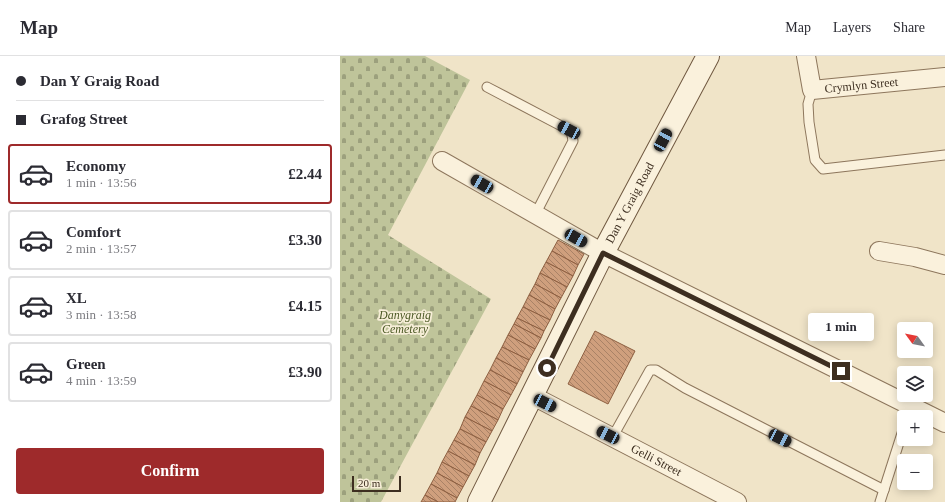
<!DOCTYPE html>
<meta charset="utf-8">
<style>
:root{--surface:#fff;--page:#f7f7f7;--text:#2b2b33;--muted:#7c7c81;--line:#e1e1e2;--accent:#9e2a2b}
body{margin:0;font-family:Georgia,serif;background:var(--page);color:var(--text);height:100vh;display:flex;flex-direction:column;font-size:15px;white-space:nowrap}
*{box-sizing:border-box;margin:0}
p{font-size:13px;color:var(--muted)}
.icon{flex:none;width:22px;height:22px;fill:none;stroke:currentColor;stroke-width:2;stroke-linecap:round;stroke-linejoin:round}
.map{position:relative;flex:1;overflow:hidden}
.side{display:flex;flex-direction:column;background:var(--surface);width:340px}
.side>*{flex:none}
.top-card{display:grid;align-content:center;height:88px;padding:0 16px;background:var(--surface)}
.needle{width:26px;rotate:303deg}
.controls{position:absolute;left:557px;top:266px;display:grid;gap:8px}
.controls a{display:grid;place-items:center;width:36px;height:36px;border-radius:4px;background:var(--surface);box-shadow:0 2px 10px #0003;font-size:20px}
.scale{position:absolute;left:12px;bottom:10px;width:49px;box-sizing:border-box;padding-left:4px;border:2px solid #3d2e20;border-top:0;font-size:11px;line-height:14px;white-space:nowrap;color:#3d2e20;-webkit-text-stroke:3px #f7eed8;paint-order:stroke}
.end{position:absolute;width:18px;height:18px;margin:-9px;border:5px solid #3d2e20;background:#fff;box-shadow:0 0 0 2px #fff}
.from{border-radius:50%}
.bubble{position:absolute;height:28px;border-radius:4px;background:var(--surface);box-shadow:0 2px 10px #0003;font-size:13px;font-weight:800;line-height:28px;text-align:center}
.car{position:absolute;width:12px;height:24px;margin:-12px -6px;border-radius:5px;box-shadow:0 0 3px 1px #0007;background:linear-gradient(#222 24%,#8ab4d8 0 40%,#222 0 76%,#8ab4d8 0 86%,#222 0)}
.top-card b{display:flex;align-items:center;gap:14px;height:38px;font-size:15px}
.top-card b+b{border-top:1px solid var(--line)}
.top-card i{width:10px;height:10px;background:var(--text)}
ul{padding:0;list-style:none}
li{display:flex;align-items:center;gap:12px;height:60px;margin:0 8px 6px;padding:0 8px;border:2px solid var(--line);border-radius:4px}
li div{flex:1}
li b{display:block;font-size:15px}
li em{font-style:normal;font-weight:800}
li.on{border-color:var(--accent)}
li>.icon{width:36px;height:36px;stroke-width:1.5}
.cta{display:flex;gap:8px;margin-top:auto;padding:8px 16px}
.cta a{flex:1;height:46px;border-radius:4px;background:var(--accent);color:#fff;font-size:16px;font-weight:800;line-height:46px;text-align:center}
header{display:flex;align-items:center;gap:24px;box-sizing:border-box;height:56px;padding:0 20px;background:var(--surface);border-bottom:1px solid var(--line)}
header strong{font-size:19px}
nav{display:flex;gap:22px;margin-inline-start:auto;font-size:14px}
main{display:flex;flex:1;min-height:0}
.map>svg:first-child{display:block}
.cemetery{fill:url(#cemetery-stones)}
.building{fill:url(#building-back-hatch);stroke:#8d5f41}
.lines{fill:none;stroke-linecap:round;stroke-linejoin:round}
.lane-casing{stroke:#8d765c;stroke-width:11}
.street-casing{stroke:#8d765c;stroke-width:20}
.secondary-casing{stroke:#6f573f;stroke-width:24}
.lane{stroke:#faf1dc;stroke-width:9}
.street{stroke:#faf1dc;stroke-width:18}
.secondary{stroke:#faf1dc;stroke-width:22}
.route{stroke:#3d2e20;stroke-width:5}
.labels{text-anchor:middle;stroke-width:3.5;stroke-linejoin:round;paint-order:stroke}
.street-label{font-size:12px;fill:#3d2e20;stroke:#f7eed8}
.park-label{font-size:12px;font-style:italic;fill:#4d5a26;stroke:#f7eed8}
</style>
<header>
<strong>Map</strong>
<nav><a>Map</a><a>Layers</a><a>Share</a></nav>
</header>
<main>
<section class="side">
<div class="top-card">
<b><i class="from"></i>Dan Y Graig Road</b>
<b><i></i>Grafog Street</b>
</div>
<ul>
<li class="on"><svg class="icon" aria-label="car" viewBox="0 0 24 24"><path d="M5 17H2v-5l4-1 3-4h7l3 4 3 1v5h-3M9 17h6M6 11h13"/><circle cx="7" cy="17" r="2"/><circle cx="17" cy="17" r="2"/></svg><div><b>Economy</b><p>1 min · 13:56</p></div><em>£2.44</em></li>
<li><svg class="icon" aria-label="car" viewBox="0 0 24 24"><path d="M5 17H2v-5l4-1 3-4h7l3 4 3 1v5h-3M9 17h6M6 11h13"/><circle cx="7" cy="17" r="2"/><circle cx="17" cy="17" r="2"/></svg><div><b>Comfort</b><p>2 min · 13:57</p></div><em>£3.30</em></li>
<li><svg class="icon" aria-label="car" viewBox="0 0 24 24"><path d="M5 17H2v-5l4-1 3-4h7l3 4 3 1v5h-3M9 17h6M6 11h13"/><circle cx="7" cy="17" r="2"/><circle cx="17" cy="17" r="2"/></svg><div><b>XL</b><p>3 min · 13:58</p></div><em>£4.15</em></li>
<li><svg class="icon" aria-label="car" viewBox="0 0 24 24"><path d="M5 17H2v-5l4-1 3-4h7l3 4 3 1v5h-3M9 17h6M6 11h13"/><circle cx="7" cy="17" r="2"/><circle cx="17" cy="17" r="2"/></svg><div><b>Green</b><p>4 min · 13:59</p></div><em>£3.90</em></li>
</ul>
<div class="cta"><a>Confirm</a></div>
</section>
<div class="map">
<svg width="605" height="446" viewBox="0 0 605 446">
<defs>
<pattern id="cemetery-stones" width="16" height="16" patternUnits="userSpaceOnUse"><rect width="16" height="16" fill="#bfc49a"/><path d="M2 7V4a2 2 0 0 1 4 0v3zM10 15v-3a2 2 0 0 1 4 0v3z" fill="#9ca07d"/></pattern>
<pattern id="building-back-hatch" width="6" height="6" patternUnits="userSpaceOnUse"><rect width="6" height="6" fill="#cf9f7d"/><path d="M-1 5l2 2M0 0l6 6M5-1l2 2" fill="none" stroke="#a98266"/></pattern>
</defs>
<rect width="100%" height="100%" fill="#f0e4c8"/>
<!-- cemetery -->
<polygon class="cemetery" points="0,0 85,0 130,24 48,179 151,243 41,446 0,446"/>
<!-- building -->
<g class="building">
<polygon points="218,184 244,198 238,209 212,195"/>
<polygon points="212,195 238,209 233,220 206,206"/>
<polygon points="206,206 233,220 227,231 200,217"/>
<polygon points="200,217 227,231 221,242 195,228"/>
<polygon points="195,228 221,242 215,253 189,239"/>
<polygon points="189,239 215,253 210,264 183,251"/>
<polygon points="183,251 210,264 204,275 177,262"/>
<polygon points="177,262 204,275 201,282 174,268"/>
<polygon points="174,268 201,282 195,293 168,279"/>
<polygon points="255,275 295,295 268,348 228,328"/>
<polygon points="168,279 195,293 189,304 162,291"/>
<polygon points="162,291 189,304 183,316 156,302"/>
<polygon points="156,302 183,316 177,328 150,314"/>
<polygon points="150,314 177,328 171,339 144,325"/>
<polygon points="144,325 171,339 163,353 137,339"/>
<polygon points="137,339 163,353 158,364 131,350"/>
<polygon points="131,350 158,364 152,375 125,361"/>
<polygon points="125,361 152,375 146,386 120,373"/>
<polygon points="120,373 146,386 140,397 114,384"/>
<polygon points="114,384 140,397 135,409 108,395"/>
<polygon points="108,395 135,409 129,420 102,406"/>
<polygon points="102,406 129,420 123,431 97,417"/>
<polygon points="97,417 123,431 117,442 91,428"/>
<polygon points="91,428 117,442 115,446 98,446 85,439"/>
<polygon points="85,439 98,446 81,446"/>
</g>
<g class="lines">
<!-- lane casing -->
<g class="lane-casing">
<g id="lane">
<polyline points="147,31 229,74 232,79 233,85 195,159"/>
<polyline points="472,34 468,48 469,66 475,104 483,113 605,99"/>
<polyline points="272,382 310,314 316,314 345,332 544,434"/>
<polyline points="540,446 564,371"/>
</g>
</g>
<!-- street casing -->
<g class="street-casing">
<g id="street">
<path id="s1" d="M466 0 472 34 605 21"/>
<polyline points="102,105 263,197 605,367"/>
<polyline points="539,195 575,201 605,209"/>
<path id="s2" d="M193 340 397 446"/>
</g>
</g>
<!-- secondary casing -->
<g class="secondary-casing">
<g id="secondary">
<path id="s3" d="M139 446 263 197 368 0"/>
</g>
</g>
<!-- lane -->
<use href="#lane" class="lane"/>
<!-- street -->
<use href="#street" class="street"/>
<!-- secondary -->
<use href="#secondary" class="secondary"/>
</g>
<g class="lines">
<!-- route -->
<polyline class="route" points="207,312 263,197 501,315"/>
</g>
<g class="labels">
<!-- street labels -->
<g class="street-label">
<text dy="4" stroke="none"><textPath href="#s1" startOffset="84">Crymlyn Street</textPath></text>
<text dy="4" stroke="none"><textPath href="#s3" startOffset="335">Dan Y Graig Road</textPath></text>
<text dy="4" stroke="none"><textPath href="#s2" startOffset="139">Gelli Street</textPath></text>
</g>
<!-- park labels -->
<g class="park-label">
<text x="65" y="263">Danygraig<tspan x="65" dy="14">Cemetery</tspan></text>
</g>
</g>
</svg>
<div class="controls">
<a><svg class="needle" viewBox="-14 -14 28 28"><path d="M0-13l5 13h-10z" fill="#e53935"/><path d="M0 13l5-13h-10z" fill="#7c7c81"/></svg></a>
<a><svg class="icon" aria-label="layers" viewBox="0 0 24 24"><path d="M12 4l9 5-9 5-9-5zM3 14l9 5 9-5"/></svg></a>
<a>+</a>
<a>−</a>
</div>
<div class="scale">20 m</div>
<i class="end from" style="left:207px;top:312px"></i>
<i class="end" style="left:501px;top:315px"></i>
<div class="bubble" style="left:468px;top:257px;width:66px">1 min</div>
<i class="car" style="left:229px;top:74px;rotate:298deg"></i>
<i class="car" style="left:323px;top:84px;rotate:28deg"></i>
<i class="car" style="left:142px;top:128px;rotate:300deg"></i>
<i class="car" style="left:236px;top:182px;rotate:119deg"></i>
<i class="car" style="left:205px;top:347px;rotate:117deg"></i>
<i class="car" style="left:268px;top:379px;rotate:297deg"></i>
<i class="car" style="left:440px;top:382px;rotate:117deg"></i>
</div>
</main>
